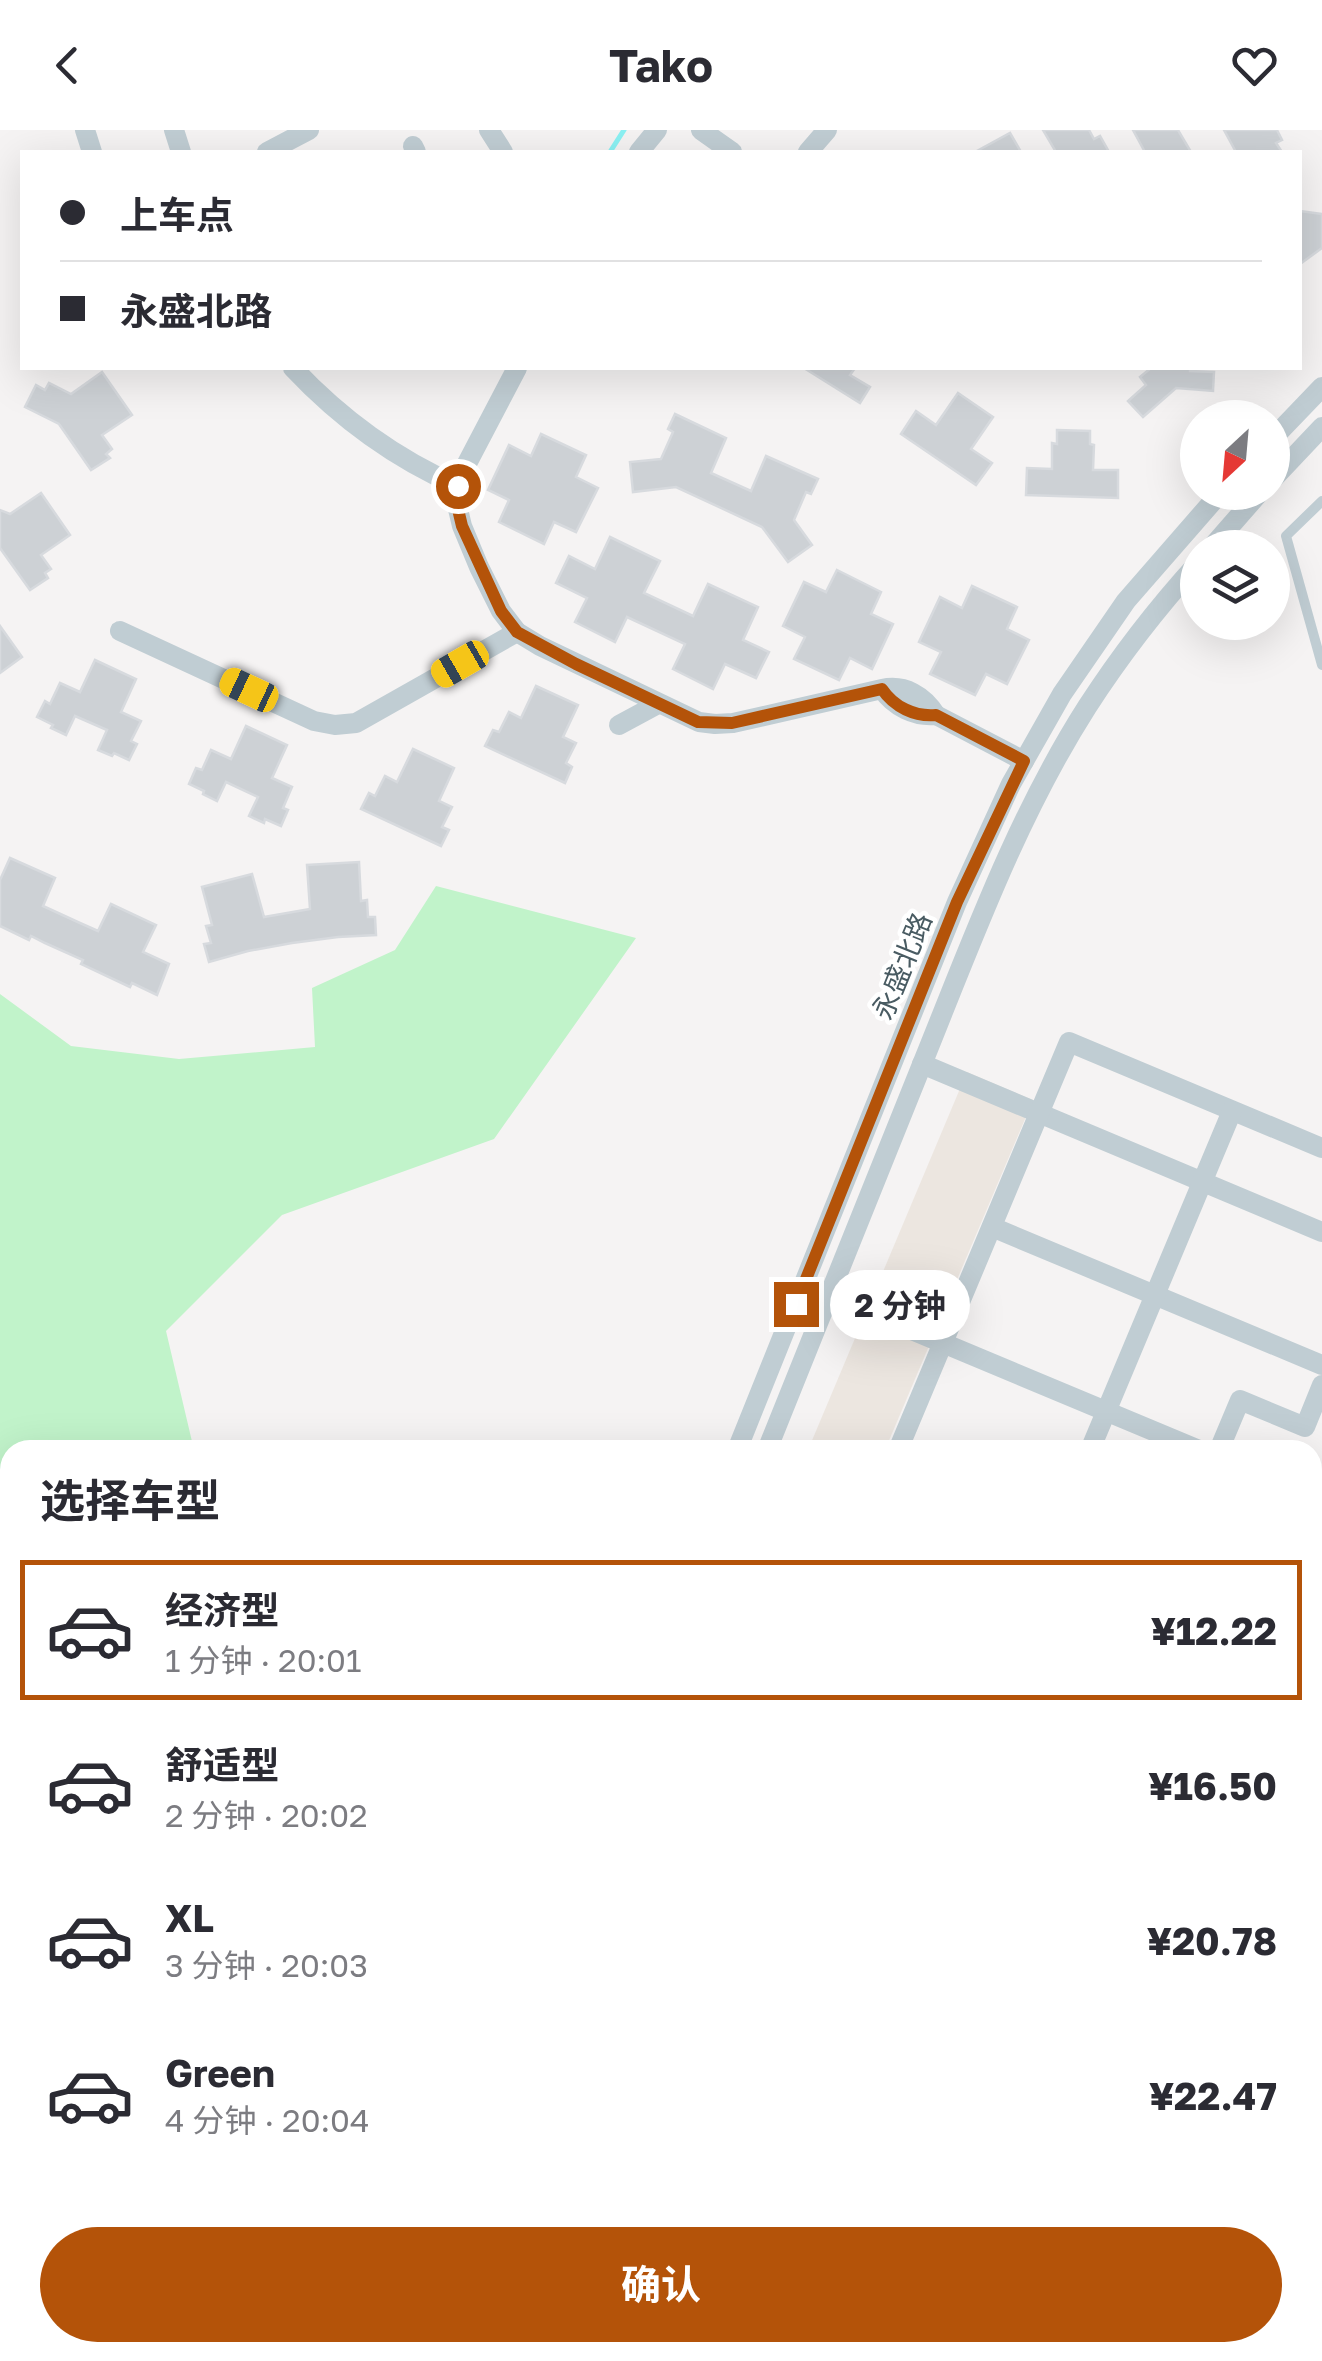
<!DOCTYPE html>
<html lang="zh">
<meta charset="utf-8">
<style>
:root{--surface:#fff;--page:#f7f7f7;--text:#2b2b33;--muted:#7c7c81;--line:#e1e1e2;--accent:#b45309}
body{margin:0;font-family:"Golos Text","Noto Sans SC",sans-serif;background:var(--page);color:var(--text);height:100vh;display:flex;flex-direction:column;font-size:38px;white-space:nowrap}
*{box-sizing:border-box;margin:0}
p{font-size:32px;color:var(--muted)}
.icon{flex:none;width:55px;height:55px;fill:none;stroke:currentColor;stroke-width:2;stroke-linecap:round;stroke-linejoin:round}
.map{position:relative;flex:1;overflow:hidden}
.details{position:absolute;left:0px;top:1310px;width:1322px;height:922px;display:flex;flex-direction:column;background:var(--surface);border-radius:30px 30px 0 0;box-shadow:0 10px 40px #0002}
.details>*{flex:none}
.top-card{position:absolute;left:20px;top:20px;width:1282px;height:220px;border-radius:0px;box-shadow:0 10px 40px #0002;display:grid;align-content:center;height:220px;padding:0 40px;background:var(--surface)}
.needle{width:65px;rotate:206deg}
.tools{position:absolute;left:1180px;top:270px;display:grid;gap:20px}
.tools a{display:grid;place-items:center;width:110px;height:110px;border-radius:50%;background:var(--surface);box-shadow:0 10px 40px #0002;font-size:50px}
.end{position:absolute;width:45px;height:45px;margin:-22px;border:12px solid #b45309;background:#fff;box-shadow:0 0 0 5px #fff}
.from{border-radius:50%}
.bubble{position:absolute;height:70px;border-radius:35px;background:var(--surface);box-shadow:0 10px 40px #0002;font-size:32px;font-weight:700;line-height:70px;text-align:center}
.car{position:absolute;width:30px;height:60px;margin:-30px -15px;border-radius:12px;box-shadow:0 0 8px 2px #0007;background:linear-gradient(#f5c518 24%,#345 0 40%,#f5c518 0 76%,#345 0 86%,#f5c518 0)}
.top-card b{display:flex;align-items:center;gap:35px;height:95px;font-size:38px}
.top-card b+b{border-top:2px solid var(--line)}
.top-card i{width:25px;height:25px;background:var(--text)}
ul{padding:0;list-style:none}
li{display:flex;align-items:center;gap:30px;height:140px;margin:0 20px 15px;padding:0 20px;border:5px solid transparent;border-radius:0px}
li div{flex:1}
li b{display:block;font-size:38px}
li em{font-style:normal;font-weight:700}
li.on{border-color:var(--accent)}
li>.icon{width:90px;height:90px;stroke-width:1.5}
h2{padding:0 40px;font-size:45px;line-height:120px}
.action{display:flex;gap:20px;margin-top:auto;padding:20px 40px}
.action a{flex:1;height:115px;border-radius:60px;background:var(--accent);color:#fff;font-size:40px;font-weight:700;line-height:115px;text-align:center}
header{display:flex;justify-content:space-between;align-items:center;height:130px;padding:0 40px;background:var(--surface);font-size:45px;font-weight:700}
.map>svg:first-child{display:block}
.commercial{fill:#ece6e0}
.green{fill:#c1f3ca}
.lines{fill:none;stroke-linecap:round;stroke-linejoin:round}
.stream{stroke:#8bf1f3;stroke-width:5}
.building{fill:#cdd1d5;stroke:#d7dade;stroke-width:2.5}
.path{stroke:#76d493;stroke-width:4;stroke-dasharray:8 5;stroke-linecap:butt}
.service{stroke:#c0cdd3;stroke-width:10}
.minor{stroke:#c0cdd3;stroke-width:20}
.route{stroke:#b45309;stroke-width:12}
.labels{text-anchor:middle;stroke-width:9;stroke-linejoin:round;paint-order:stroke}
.street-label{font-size:28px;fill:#495b62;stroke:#fff}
</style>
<header><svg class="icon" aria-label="back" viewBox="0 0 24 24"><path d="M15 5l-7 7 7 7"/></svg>Tako<svg class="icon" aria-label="heart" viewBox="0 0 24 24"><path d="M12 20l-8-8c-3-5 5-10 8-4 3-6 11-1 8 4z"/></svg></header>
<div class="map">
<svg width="1322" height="2231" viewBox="0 0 1322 2231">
<rect width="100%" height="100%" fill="#f5f3f3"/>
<!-- commercial -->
<polygon class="commercial" points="967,942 1033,970 885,1320 808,1320"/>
<!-- green -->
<polygon class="green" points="436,756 636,808 494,1009 282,1085 166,1201 194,1320 10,1320 10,1553 0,1548 0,864 71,916 179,929 315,917 312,858 395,820"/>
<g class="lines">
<!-- stream -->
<polyline class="stream" points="610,22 624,0"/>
</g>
<!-- building -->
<g class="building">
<polygon points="1043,0 1089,0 1094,9 1100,6 1109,22 1056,22"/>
<polygon points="1133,0 1178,0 1191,22 1145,22"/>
<polygon points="1224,0 1277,0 1282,10 1276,13 1282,22 1236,22"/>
<polygon points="1010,3 1021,22 975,22"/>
<polygon points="1300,81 1322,84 1322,118 1300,134"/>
<polygon points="804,238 855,238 850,245 870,257 860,273"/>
<polygon points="1151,238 1190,238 1190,241 1214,242 1213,261 1176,258 1143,287 1128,271 1146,255 1140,247"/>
<polygon points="102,242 132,285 102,305 112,319 106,324 110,328 91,340 59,294 25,277 36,255 45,260 49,253 71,264"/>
<polygon points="958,263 993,287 971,319 992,333 976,355 901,304 916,281 936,295"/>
<polygon points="675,284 726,308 711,343 751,361 766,326 818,349 811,364 806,362 794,390 812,415 788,432 762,397 676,357 633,362 630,332 661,329 673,302 668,299"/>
<polygon points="1057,300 1090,301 1090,314 1094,315 1093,340 1118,340 1118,368 1026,365 1027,338 1052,339 1052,313 1057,314"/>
<polygon points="541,304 586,325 576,347 598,358 576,402 554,392 544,414 499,392 509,370 488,360 509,315 531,326"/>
<polygon points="41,363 70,405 41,425 51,439 45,443 48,448 30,460 0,418 0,380 10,384"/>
<polygon points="610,407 660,431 644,463 693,486 708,454 758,477 743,510 769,522 756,548 725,534 713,559 673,539 685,514 627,487 615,512 575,492 587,468 556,453 569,426 595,439"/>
<polygon points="837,440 881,462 871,484 893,494 872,539 850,528 839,550 794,529 805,507 783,496 804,452 826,462"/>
<polygon points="972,456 1017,477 1007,499 1029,510 1007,554 986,544 975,565 930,544 941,522 919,512 940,467 962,478"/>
<polygon points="0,496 22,527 0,543"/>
<polygon points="95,530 136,549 121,582 141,591 131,611 137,614 129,630 114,623 112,626 98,620 107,600 75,586 66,605 51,598 53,595 37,587 45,571 50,574 60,553 80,562"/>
<polygon points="536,556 578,575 563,607 576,613 566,633 572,637 565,653 485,616 493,600 499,602 509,582 521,588"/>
<polygon points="246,596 287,615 272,648 292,657 283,678 288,680 281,696 265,689 264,693 249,686 258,667 226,652 217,671 203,664 204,661 189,654 196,638 202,640 211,620 231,629"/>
<polygon points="413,619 454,638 439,671 452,677 442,697 449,700 441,716 361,679 369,663 375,666 385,646 397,652"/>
<polygon points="10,728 55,748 43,776 80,793 98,801 111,774 156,795 143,822 169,834 157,865 132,853 130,857 81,834 83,830 45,813 31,806 29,810 0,796 0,750"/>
<polygon points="359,732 361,771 367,770 368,787 375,787 376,805 338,807 292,813 248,821 209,832 204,814 211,813 206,796 212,795 202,757 252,744 264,787 310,779 307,735"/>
</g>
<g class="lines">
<!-- path -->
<g class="path">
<polyline points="0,1607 10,1613"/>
<polyline points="0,1668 10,1674"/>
</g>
<!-- service -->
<g class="service">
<polyline points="1322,371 1286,406 1322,535"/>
<polyline points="0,1703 10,1709"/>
<polyline points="0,1728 10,1733"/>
<polyline points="0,1793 10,1798"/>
<polyline points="0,1853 10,1833"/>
<polyline points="0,2064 10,2046"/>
<polyline points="0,2135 10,2141"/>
</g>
<!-- minor -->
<g class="minor">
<polyline points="85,0 92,22"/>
<polyline points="174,0 181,22"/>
<polyline points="489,0 503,22"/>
<polyline points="701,0 732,22"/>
<polyline points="413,16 416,22"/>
<polyline points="267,22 309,0"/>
<polyline points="639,22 657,0"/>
<polyline points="808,22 827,0"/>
<path d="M293 238C340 288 394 328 458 356"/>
<path d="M517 238 462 343 458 356 457 375 462 396 479 437 501 481 517 502 540 516 699 592 715 594 733 593 882 559C905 554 924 566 936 585 915 587 894 577 882 559"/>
<polyline points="1272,309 1322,257"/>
<polyline points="1272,350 1322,297"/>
<polyline points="1211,418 1260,362"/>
<polyline points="120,501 314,591 335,595 356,593 517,502"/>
<polyline points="936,585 1024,631"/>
<polyline points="619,595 658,574"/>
<polyline points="922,934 1322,1102"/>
<polyline points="992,1097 1322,1235"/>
<polyline points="828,1165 1199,1320"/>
<polyline points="737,1320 957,772 1011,654 1062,564 1126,471 1221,362"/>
<path d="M767 1320C819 1189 872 1058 925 927 973 808 1018 685 1087 577 1120 526 1157 478 1198 433"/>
<polyline points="898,1320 1069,912 1322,1018"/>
<polyline points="1090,1320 1232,981"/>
<polyline points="1219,1320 1240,1270 1305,1297 1322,1255"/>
<polyline points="0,1637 10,1643"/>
<polyline points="1312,2094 1322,2091"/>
<polyline points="893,2225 902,2222"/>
<polyline points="287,2231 292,2222"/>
<polyline points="317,2231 322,2222"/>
</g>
</g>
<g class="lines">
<!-- route -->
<path class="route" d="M458 356 457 375 462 396 501 481 517 502 576 534 698 592 732 593 882 559C894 577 915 587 936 585L1024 631 957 772 796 1174"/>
</g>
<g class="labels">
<!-- street labels -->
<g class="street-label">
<text transform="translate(902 836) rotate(-68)" y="10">永盛北路</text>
</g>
</g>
</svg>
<div class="tools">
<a><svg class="needle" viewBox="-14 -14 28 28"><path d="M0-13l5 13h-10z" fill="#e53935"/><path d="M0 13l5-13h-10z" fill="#7c7c81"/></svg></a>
<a><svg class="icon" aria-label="layers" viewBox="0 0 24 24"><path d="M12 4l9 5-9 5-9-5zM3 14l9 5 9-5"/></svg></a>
</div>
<i class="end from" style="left:458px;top:356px"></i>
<i class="end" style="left:796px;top:1174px"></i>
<div class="bubble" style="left:830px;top:1140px;width:140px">2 分钟</div>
<i class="car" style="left:460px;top:534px;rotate:240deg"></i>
<i class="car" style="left:249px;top:560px;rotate:295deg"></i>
<div class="top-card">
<b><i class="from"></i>上车点</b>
<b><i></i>永盛北路</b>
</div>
<section class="details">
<h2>选择车型</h2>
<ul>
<li class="on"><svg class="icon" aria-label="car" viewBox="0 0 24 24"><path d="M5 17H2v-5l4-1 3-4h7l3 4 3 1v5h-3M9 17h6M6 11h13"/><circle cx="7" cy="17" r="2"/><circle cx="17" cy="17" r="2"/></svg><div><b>经济型</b><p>1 分钟 · 20:01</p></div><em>¥12.22</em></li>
<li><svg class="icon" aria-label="car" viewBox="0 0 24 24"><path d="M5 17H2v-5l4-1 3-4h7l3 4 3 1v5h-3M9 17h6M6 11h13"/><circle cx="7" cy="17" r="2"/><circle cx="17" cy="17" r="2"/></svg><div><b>舒适型</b><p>2 分钟 · 20:02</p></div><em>¥16.50</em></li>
<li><svg class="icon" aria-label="car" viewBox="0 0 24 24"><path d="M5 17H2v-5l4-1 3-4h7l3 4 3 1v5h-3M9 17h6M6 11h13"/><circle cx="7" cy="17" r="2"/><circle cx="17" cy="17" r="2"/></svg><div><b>XL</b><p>3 分钟 · 20:03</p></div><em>¥20.78</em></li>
<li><svg class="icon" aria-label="car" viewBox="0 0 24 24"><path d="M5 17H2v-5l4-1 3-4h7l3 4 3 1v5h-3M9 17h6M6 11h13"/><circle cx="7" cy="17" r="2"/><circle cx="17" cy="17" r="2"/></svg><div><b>Green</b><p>4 分钟 · 20:04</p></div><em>¥22.47</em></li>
</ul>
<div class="action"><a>确认</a></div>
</section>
</div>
